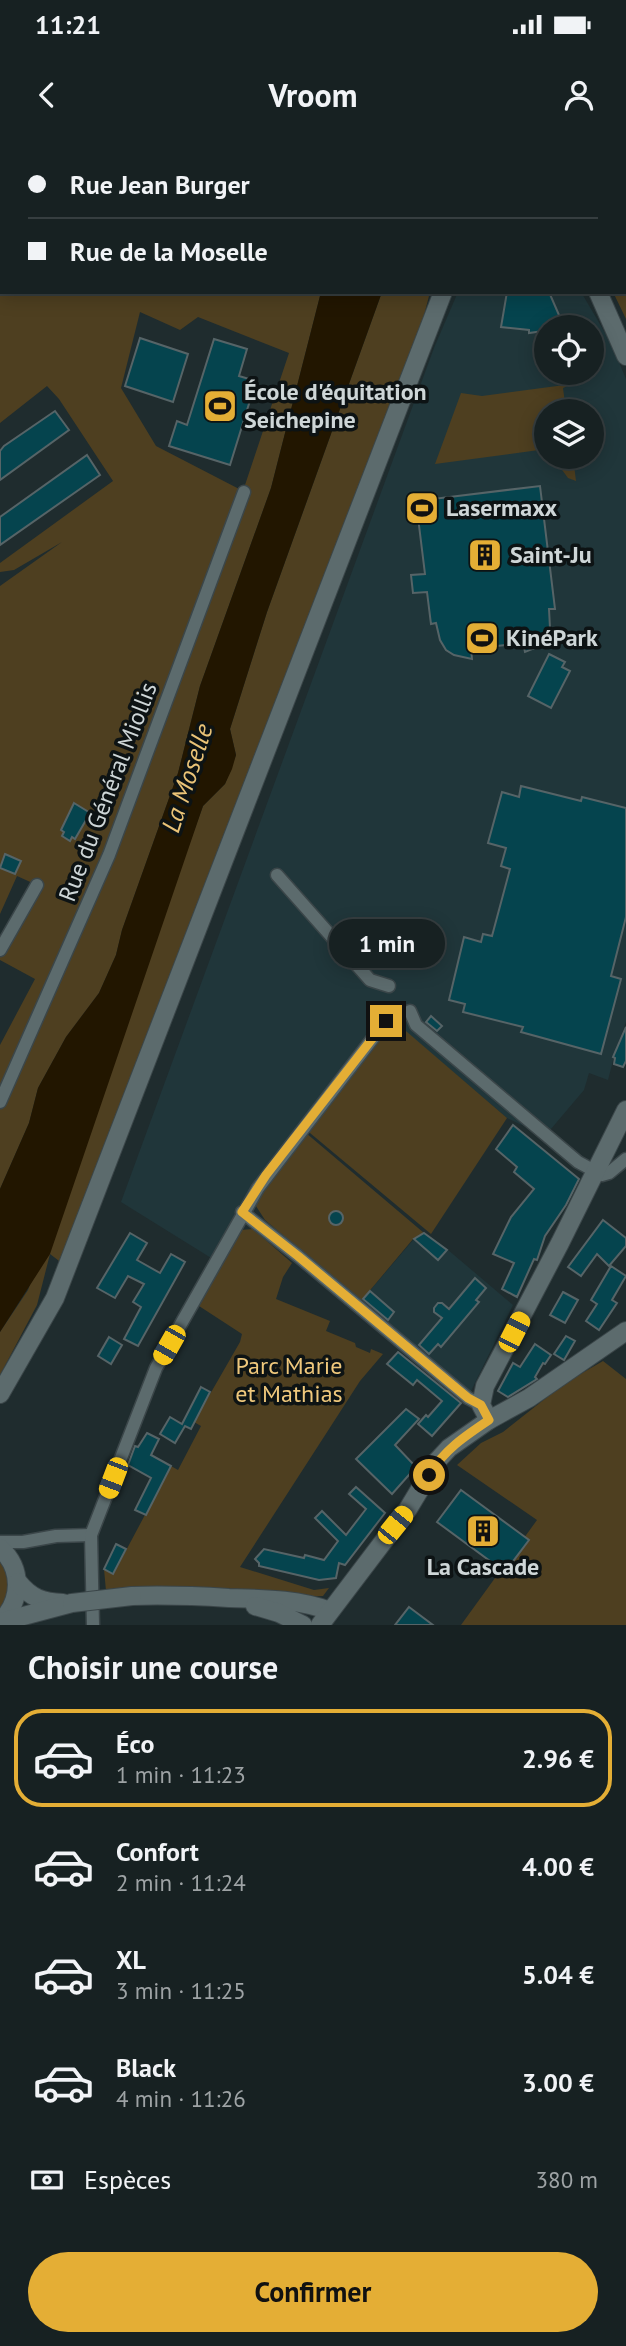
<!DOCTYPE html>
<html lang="fr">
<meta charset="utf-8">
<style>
:root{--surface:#172122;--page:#242e2f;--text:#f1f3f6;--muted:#9ea3a5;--line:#363e40;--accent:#e4ae35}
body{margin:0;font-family:"PT Sans",sans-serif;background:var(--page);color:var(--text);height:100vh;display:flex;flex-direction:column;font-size:26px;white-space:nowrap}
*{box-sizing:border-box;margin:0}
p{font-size:23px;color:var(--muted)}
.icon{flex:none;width:38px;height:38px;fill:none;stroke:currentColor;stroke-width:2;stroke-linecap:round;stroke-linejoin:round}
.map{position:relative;height:1485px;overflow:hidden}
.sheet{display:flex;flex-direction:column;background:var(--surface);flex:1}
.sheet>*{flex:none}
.hud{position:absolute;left:0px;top:0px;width:626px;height:154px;box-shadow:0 4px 18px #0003,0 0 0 2px var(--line);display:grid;align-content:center;height:154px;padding:0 28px;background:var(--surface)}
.controls{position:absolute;left:534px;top:175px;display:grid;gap:14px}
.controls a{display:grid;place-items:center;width:70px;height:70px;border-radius:50%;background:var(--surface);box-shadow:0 4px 18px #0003,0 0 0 2px var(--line);font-size:35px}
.end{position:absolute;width:32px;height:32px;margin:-16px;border:9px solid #e4ae35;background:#111;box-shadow:0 0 0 4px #111}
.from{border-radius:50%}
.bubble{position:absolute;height:49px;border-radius:24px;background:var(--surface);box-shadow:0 4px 18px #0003,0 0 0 2px var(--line);font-size:23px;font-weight:800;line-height:49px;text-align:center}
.car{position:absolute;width:21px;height:42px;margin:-21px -10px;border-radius:9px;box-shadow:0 0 5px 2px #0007;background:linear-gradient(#f5c518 24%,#345 0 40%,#f5c518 0 76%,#345 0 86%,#f5c518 0)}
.hud b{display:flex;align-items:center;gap:24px;height:66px;font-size:26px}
.hud b+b{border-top:2px solid var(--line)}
.hud i{width:18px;height:18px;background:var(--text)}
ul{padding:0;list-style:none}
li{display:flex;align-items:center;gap:21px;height:98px;margin:0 14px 10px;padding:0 14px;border:4px solid transparent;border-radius:28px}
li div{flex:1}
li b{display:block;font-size:26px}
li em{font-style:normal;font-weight:800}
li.active{border-color:var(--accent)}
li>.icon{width:63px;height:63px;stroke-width:1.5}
h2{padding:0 28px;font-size:32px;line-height:84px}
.pay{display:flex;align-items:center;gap:18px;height:77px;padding:0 28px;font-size:26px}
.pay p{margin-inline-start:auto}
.button{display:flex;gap:14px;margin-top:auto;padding:14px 28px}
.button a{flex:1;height:80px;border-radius:42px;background:var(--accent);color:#111;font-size:28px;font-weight:800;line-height:80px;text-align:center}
.status{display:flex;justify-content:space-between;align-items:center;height:49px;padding:0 35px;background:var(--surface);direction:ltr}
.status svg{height:19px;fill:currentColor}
header{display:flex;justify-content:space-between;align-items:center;height:91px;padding:0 28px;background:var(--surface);font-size:32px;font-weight:800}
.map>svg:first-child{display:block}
.built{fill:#20363a;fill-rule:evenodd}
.green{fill:#4e3f20;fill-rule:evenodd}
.water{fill:#221600}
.building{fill:#05444e;stroke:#566467;stroke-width:2}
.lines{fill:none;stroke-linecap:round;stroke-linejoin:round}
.minor-casing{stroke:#3b4649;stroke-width:15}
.secondary-casing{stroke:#3b4649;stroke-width:20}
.minor{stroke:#5c6b6d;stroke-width:12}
.secondary{stroke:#5c6b6d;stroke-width:18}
.secondary-bridge-casing{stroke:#3b4649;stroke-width:20;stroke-linecap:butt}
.secondary-bridge{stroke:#5c6b6d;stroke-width:18}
.route{stroke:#e4ae35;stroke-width:9}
.labels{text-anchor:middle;stroke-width:7;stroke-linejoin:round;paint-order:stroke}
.poi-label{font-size:24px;font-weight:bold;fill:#ced6d7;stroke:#0d1314;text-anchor:start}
.street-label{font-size:24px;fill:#ced6d7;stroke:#0d1314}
.park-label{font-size:24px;fill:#efc87c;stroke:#0d1314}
.water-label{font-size:26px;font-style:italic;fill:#eac377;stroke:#0d1314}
</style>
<div class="status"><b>11:21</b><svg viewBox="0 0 49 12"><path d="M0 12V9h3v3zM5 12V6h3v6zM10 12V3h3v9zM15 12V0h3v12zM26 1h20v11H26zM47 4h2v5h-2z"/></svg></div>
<header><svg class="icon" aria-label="back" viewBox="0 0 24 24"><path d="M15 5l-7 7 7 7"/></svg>Vroom<svg class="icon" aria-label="person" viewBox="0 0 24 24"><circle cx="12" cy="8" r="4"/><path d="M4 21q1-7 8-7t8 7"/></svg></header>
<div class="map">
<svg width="626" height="1485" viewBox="0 0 626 1485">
<rect width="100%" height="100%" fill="#1f2c2e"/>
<!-- built -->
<g class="built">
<path d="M458 152H581L611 203 626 239V882L616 909 608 940 589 933 584 950 545 996 507 978 392 880 266 1035 216 1121 121 1062 434 208ZM546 187H592V233H546ZM546 271H592V317H546Z"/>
<polygon points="424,1093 441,1104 513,1165 470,1253 361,1161 414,1099"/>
</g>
<!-- green -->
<g class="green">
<path d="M0 0H361L2 2V152H321L271 348 200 546 178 633 122 790 116 815 99 853 66 897 38 948 29 983 0 1049V905L35 839 0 820V810L37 745 17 736 0 774V446L62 402 14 430 0 432V423L113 341 59 259 47 246 0 283ZM140 172 180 190 198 177 289 213 243 351 156 306 121 248Z"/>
<polygon points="544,0 626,0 626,179 613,152 625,152 625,2"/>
<polygon points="382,152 430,152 405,250 67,1127 50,1114 37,1165 0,1235 0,1192 28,1150 203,666 225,644 236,615 230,589 267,472"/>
<polygon points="572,244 563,248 566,271 546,271 546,317 573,317 576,341 568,338 557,323 543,320 539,310 435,324 461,253 482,256"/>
<polygon points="392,879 507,978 431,1094 304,988"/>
<polygon points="306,993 424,1093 413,1099 361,1161 265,1080 254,1063"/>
<path d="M253 1089 292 1123 283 1137 276 1159 330 1181 326 1191 355 1203 356 1207 370 1213 371 1209 383 1214 360 1241 240 1427 314 1450 329 1448 323 1456C292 1458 262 1451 231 1449 189 1447 148 1449 106 1451L104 1429 114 1433 171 1326 178 1330 201 1286 194 1282 240 1202 242 1194 199 1166 240 1090Z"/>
<polygon points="603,1221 626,1239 626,1485 461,1485 537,1380 457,1325 481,1303 503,1292 565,1243"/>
<path d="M0 1418C13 1442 11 1448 0 1471Z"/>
</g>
<!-- water -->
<polygon class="water" points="321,152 382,152 267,472 230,589 236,615 232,629 225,644 203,666 50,1114 0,1192 0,1049 29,983 38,948 66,897 99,853 116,815 122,790 178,633 200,546 271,348"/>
<!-- building -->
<g class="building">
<polygon points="507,152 549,152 562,182 546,187 543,191 529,193 529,190 501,187"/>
<polygon points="140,198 188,214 173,262 125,246"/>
<polygon points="214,199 247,209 239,236 256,241 230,325 169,306 177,281 187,285"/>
<polygon points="55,271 69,290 0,340 0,311 4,306"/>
<polygon points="87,315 100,335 0,405 0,377"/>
<polygon points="540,346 555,469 549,469 550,488 546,497 540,506 525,512 523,503 471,509 472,519 454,515 446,510 440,500 436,483 431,484 427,452 413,453 411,435 425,434 416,361"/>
<polygon points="549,514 565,522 562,527 570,531 551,568 528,556"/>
<polygon points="521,646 581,661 582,657 626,668 626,777 611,836 621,839 601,914 521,892 523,887 463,872 465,864 449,860 464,797 481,802 483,794 492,796 510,729 501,726 506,708 488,703 502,652 519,657"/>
<polygon points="74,663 92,674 88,681 86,680 75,699 72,697 70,701 62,696 64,692 61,690"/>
<polygon points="5,714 21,721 15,734 0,728"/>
<polygon points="431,876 442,886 437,891 426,882"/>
<polygon points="626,887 626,921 623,927 614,924 615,918 613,917"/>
<polygon points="513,985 579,1039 566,1065 545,1096 537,1120 534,1119 517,1157 502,1149 514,1123 493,1114 511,1077 534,1049 514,1032 517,1027 496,1009"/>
<circle cx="336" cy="1078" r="7"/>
<polygon points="603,1080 626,1098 626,1106 609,1126 597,1114 581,1136 568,1127"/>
<polygon points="130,1093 147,1103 137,1120 160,1133 171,1114 185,1122 138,1206 124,1199 141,1167 133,1162 144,1144 128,1136 115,1158 97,1148"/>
<polygon points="424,1093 447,1110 438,1120 414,1099"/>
<polygon points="611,1126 626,1136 612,1160 617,1163 599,1190 586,1181 597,1164 591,1160"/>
<polygon points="475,1138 486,1148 476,1160 479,1162 441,1207 438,1204 429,1214 419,1205 442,1178 434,1172 434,1168 438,1163 442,1163 449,1169"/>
<polygon points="370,1151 394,1172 388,1180 363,1159"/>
<polygon points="563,1152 578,1160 565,1183 550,1175"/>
<polygon points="566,1196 575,1201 564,1220 554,1214"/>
<polygon points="109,1197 122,1205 111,1224 98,1216"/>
<polygon points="535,1204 551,1215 545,1224 543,1223 535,1237 537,1239 508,1257 498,1251 513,1223 520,1227"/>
<polygon points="398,1212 461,1263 432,1296 418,1284 426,1275 428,1277 442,1261 417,1240 413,1245 387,1224"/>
<polygon points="201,1247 210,1252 191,1289 185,1286 175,1303 160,1294 170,1277 182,1284"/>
<polygon points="406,1269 419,1279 395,1305 416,1327 392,1354 356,1319"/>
<polygon points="147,1293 159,1299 151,1315 171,1326 146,1375 135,1370 151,1338 128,1325 135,1306 138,1307"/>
<polygon points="356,1347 385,1373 345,1425 339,1423 336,1438 319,1440 259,1426 259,1423 255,1419 264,1409 304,1418 305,1415 324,1420 338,1401 315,1378 322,1371 346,1395 366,1369 349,1354"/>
<polygon points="461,1350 529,1400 505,1432 437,1382"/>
<polygon points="116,1404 126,1409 113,1434 104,1429"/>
<polygon points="409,1467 433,1485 395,1485"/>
</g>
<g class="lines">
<!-- minor casing -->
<g class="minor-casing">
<g id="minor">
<polyline points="277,735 370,840 389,846"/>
<polyline points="0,810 37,745"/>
<polyline points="410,871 416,885 578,1022 602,1035 609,1033 626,1019"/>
<polyline points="0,962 109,715 244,352"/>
<polyline points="242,1072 298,1116 468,1258 481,1265"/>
<polyline points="0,1402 23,1402 56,1396 91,1395"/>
<polyline points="93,1485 91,1395 156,1228 258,1048 386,881"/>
</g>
</g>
<!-- secondary casing -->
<g class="secondary-casing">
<g id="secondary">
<polyline points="508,0 510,2"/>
<polyline points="483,2 484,0"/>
<polyline points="598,152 626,216"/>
<polyline points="0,1254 55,1158 443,152"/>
<polyline points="489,1280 481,1265 485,1246 560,1103 626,970"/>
<path d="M0 1408C23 1429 22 1461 0 1482"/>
<path d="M18 1442C31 1458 42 1462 63 1463"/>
<path d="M132 1456C164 1455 196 1456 229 1458 264 1459 298 1459 330 1471"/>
<polyline points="255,1466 279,1473 303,1485"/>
<polyline points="1,1482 72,1463"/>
<polyline points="320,1485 408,1369 437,1321 449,1308 489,1280 529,1258 626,1191"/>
</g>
</g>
<!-- minor -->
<use href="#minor" class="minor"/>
<!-- secondary -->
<use href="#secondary" class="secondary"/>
<!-- secondary-bridge casing -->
<g class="secondary-bridge-casing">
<polyline id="secondary-bridge" points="72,1463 132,1456"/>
</g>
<!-- secondary-bridge -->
<use href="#secondary-bridge" class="secondary-bridge"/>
</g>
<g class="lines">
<!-- route -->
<path class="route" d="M386 881 266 1035 242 1072 298 1116 468 1258 481 1265 489 1280C465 1296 444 1310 429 1335"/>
</g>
<!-- icons -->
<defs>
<g id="stadium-square" transform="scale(1.75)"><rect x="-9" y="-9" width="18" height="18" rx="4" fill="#e4ae35" stroke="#0d1314"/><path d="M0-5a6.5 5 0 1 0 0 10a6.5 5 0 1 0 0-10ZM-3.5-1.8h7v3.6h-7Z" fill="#111"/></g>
<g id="building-square" transform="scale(1.75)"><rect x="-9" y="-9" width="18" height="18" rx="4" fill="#e4ae35" stroke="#0d1314"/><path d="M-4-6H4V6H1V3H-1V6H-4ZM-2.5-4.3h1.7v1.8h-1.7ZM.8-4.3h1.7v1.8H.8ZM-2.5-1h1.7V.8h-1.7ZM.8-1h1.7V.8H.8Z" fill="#111"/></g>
</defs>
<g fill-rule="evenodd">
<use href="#stadium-square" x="220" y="266"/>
<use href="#stadium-square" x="422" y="368"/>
<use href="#building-square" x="485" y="415"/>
<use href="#stadium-square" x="482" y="498"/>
<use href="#building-square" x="483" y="1391"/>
</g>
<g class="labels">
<!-- poi labels -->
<g class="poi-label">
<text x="244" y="260">École d'équitation<tspan x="244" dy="28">Seichepine</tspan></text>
<text x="446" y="376">Lasermaxx</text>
<text x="510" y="423">Saint-Ju</text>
<text x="506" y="506">KinéPark</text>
<text x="483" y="1435" text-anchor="middle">La Cascade</text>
</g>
<!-- street labels -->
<g class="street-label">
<text transform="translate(108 652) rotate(-69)" y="8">Rue du Général Miollis</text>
</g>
<!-- park labels -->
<g class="park-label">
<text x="289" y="1234">Parc Marie<tspan x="289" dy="28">et Mathias</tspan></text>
</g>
<!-- water labels -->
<g class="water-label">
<text transform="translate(187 638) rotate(-72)" y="9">La Moselle</text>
</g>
</g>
</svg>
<div class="controls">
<a><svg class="icon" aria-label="locate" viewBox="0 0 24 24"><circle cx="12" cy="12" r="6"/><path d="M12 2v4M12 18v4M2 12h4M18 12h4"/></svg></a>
<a><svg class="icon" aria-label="layers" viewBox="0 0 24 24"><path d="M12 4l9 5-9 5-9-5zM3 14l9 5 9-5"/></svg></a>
</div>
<i class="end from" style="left:429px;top:1335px"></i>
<i class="end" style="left:386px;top:881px"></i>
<div class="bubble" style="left:329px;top:779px;width:116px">1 min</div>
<i class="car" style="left:514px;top:1192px;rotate:27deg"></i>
<i class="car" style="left:169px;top:1205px;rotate:210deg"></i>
<i class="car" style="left:113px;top:1338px;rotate:201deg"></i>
<i class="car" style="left:395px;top:1385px;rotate:39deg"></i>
<div class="hud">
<b><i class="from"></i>Rue Jean Burger</b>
<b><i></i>Rue de la Moselle</b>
</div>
</div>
<section class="sheet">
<h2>Choisir une course</h2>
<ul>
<li class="active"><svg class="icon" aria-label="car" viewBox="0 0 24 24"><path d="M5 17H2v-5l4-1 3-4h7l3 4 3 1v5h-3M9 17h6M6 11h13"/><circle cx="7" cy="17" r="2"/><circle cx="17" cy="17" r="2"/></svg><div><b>Éco</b><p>1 min · 11:23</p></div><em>2.96 €</em></li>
<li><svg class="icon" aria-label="car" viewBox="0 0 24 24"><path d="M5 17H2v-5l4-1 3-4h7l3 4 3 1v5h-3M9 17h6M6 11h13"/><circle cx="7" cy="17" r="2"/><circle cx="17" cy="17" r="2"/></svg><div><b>Confort</b><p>2 min · 11:24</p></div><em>4.00 €</em></li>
<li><svg class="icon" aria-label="car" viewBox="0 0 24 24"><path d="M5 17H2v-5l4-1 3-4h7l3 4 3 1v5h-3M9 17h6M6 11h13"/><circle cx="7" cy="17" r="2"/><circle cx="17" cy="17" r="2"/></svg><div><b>XL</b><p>3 min · 11:25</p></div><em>5.04 €</em></li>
<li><svg class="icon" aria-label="car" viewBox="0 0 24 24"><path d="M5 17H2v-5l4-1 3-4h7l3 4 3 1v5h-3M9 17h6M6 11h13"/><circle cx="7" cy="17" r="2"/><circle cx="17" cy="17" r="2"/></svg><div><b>Black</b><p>4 min · 11:26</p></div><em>3.00 €</em></li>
</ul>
<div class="pay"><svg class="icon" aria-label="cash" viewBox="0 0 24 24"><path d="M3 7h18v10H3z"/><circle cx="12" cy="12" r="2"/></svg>Espèces<p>380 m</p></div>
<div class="button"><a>Confirmer</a></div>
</section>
